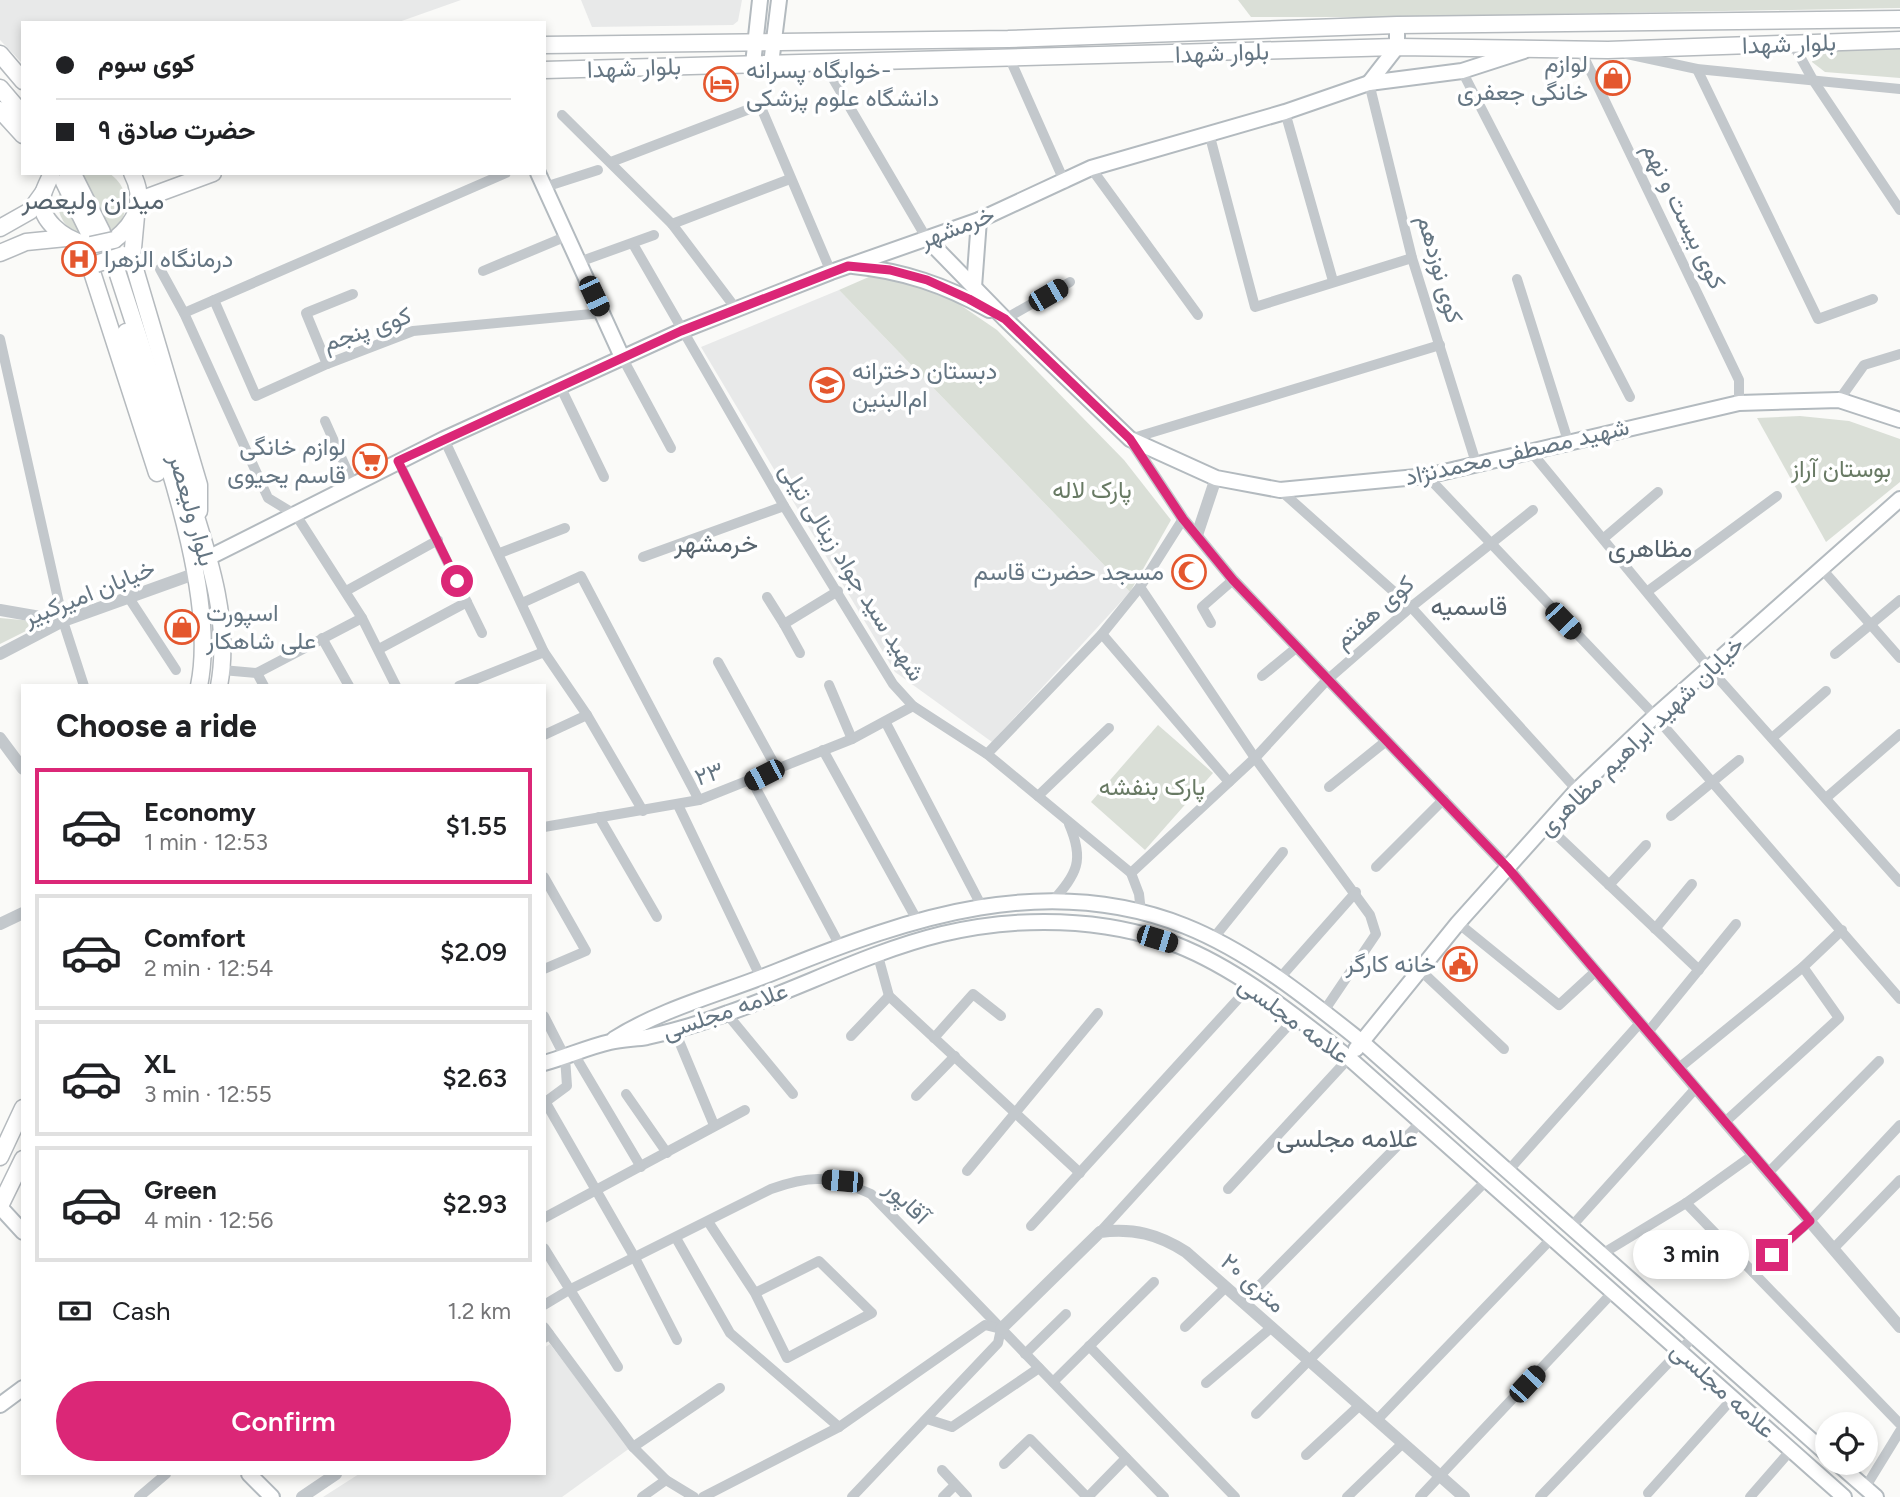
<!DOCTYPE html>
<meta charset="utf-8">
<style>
:root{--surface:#fff;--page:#f2f2f2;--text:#202124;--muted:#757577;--line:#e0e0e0;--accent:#db2777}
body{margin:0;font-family:Figtree,Vazirmatn,sans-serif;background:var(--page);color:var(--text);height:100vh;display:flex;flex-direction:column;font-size:26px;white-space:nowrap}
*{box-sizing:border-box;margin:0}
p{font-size:23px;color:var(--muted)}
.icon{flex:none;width:38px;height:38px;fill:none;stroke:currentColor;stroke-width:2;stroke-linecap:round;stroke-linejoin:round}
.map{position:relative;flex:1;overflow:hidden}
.details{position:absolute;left:21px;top:684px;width:525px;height:791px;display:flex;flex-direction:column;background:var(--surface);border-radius:0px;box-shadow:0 4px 10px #0003}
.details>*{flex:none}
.hud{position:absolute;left:21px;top:21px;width:525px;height:154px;border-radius:0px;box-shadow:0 4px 10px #0003;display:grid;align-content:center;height:154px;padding:0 35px;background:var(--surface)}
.fabs{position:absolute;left:1815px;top:1412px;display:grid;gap:14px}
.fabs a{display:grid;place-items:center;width:63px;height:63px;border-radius:50%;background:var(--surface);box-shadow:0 4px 10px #0003;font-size:35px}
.end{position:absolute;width:32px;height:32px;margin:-16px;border:9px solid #db2777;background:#fff;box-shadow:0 0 0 4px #fff}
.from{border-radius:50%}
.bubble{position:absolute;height:49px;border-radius:24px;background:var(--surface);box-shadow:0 4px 10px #0003;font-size:23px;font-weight:600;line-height:49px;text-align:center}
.car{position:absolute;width:21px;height:42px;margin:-21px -10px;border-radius:9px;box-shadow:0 0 5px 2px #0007;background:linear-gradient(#222 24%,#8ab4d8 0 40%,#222 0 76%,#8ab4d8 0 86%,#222 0)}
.hud b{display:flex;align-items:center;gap:24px;height:66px;font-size:26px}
.hud b+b{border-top:2px solid var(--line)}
.hud i{width:18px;height:18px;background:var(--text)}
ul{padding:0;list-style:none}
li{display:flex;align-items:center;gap:21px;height:116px;margin:0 14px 10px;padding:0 21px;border:4px solid var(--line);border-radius:0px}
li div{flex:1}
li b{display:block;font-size:26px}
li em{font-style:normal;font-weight:600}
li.current{border-color:var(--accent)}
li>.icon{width:63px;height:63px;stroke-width:1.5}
h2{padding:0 35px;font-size:32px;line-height:84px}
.pay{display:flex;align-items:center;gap:18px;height:77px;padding:0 35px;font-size:26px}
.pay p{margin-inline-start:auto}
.primary-button{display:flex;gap:14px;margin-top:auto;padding:14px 35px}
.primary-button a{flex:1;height:80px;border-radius:42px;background:var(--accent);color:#fff;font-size:28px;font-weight:600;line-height:80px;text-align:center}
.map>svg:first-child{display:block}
.built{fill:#e8e9e9}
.green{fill:#dadfd7}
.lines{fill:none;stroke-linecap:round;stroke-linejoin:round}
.secondary-casing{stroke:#b3babf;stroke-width:18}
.primary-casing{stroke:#b5babe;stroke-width:19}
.minor{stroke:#c3c8cc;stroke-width:10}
.tertiary{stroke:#c3c8cc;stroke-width:12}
.secondary{stroke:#fff;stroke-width:14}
.primary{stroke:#fff;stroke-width:16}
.primary-bridge-casing{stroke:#b5babe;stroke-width:19;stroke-linecap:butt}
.primary-bridge{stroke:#fff;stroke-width:16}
.route{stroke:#db2777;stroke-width:9}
.labels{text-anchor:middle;stroke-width:7;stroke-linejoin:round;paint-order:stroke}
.street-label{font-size:24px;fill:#657683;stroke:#fff}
.poi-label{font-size:24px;fill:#657683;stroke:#fff;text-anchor:end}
.park-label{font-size:24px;fill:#687a64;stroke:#fff}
.neighbourhood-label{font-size:26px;fill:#57646e;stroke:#fff}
</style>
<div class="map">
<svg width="1900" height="1497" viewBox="0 0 1900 1497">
<rect width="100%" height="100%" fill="#fafaf8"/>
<!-- built -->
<g class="built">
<polygon points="0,0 461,0 396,23 23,23 23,64 0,40"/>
<polygon points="581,0 742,0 738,21 733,25 592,27"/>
<polygon points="839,290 1130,592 992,742 895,672 701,347"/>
<polygon points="550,1344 630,1448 562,1497 323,1497 359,1474 544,1474 544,1348"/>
</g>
<!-- green -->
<g class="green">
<polygon points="1238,0 1900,0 1900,8 1388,17 1251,17"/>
<polygon points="1817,47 1900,48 1900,78 1825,72 1812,62"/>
<circle cx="92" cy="203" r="34"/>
<polygon points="871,276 913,285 956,302 997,330 1124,460 1171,520 1130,592 839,290"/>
<polygon points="1800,416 1849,421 1900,439 1900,482 1826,542 1757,418"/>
<polygon points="0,618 44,622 0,644"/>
<polygon points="1158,725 1213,773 1145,850 1091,802"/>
</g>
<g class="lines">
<!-- secondary casing -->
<g class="secondary-casing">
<g id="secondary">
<polyline points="753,64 760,0"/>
<polyline points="771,64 779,0"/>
<polyline points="1369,83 1397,47 1397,25"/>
<polyline points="538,173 622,357"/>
<polyline points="927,239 1005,319 1130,439 1216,478 1280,490 1427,476 1739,403 1839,400 1900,420"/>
<path d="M853 266C903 271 945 285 989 310"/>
<polyline points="974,287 979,220"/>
<polyline points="208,558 444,439 681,331 831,272 979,220 1091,168 1285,112 1369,83 1462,71 1524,51"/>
<path d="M614 1039C665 1007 724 993 780 970 911 917 1046 871 1185 926 1250 952 1308 999 1362 1042L1827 1454"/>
<polyline points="1356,1049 1458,923 1577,790 1655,716 1900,499"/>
<path d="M544 1063C566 1057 588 1047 610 1042 622 1039 635 1039 647 1037 674 1031 702 1023 728 1013 799 989 868 952 942 934 1018 916 1103 917 1177 945 1240 970 1296 1017 1349 1058L1844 1497"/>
<polyline points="0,1207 23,1232"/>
<polyline points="0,1405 23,1388"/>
<polyline points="1837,1463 1876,1497"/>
<polyline points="249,1474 272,1497"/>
</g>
</g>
<!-- primary casing -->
<g class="primary-casing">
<g id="primary">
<polyline points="544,45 1008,39 1397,25 1900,19"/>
<polyline points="0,54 23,81"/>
<polyline points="544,70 1397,47 1608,50 1900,40"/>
<polyline points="0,88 23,115"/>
<polyline points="0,110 23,135"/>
<path d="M52 173C49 180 45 187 43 194 36 219 64 239 85 244"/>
<polyline points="74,176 102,232"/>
<polyline points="64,182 90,235"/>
<polyline points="140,200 213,173"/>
<polyline points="136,216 132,259 199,485 199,511"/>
<polyline points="0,228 30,211 43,193"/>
<path d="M114 240C137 222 146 200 132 173"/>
<polyline points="75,242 92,272 157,473"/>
<polyline points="0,253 26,242 66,238"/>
<path d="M114 262C136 330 159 398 180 466 201 536 233 612 219 686"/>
<path d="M126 332C155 427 219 590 199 686"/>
<polyline points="0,1157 23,1108"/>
<polyline points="0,1206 23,1159"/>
</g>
</g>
<!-- minor -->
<g class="minor">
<polyline points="1793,44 1813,80 1900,210"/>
<polyline points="1580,49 1739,380 1739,403"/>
<polyline points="1627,54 1697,69 1900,89"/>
<polyline points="1010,59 1065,183"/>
<polyline points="825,65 927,239"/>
<polyline points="1697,69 1818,319 1873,299"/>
<polyline points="1462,71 1630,397"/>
<polyline points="1369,83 1412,258 1477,466"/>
<polyline points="1285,112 1333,281"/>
<polyline points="562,115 672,224 737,310"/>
<polyline points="1209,133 1255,307 1412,258"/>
<polyline points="611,162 760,105 831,272"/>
<polyline points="1091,168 1198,315"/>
<polyline points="545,187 598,170"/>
<polyline points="672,224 790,179"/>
<polyline points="633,244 784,506 893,684 913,706 987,754 1131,873 1139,894 1141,912"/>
<polyline points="579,262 654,235"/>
<polyline points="160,269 184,313 268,498 296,515 362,618 396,686"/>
<polyline points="483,271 567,236"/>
<polyline points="1517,279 1569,444"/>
<polyline points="214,300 256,396 327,364 413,331 602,313"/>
<polyline points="184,313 506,173"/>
<polyline points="1005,319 1070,282"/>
<polyline points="0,339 63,621 84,686"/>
<polyline points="622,357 671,448"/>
<polyline points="327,364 306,313 353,294"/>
<polyline points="560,386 604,477"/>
<polyline points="1839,400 1864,365 1900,354"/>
<polyline points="325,421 354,486"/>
<polyline points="444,439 544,652 587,715 643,811"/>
<polyline points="1130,439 1440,345"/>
<polyline points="1532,453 1710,669 1900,882"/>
<polyline points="398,461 482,633"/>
<polyline points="1427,476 1655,716 1900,999"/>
<polyline points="1280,490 1411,607 1577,790"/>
<polyline points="1604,538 1658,492"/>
<polyline points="500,553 565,528"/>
<polyline points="643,557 784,506"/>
<polyline points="1821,568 1900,658"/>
<polyline points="1140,587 1255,758 1370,915 1376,934 1324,1011"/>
<polyline points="346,591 438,540"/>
<polyline points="1648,591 1777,496"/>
<polyline points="767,597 784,624"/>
<polyline points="129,598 176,670"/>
<polyline points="522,603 581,576 699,800"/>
<polyline points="1211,623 1202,607 1233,580"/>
<polyline points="1102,634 1229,782"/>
<polyline points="322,638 349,686"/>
<polyline points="379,649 467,602"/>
<polyline points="800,653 784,624 838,591"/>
<polyline points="1835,654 1900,600"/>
<polyline points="718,662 777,769"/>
<polyline points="222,670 257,673 362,618"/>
<polyline points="257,673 264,686"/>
<polyline points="1262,676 1296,648"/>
<polyline points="829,685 852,739"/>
<polyline points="459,686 544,652"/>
<polyline points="886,723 981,905"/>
<polyline points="544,735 587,715"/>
<polyline points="1772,738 1826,691"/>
<polyline points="823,750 917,920"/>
<polyline points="987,754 1102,634 1140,587 1183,519"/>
<polyline points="752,781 840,946"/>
<polyline points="1329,787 1385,742"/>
<polyline points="1038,796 1109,728"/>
<polyline points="1826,798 1900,734"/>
<polyline points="678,805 761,978"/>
<polyline points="1671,816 1739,760"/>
<polyline points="599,817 657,917"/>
<polyline points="1546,825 1699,970"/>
<polyline points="544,827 699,800 852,739 913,706"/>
<polyline points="1376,867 1444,799"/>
<polyline points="1131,873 1255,758 1326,681 1411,607 1533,510"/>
<polyline points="544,877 586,951 544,969"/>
<polyline points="1609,885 1646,845"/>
<path d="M1052 902C1077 873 1085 861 1069 824"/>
<polyline points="1458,923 1559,1005 1596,971"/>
<polyline points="1655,929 1692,884"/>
<polyline points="1212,940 1283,852"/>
<polyline points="878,956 889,996 1080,1173"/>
<polyline points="1419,969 1504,1049"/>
<polyline points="1279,979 1356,892"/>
<polyline points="727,1014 793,1094"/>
<polyline points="544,1016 565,1057 567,1086 544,1103"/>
<polyline points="674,1029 714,1125"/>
<polyline points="1648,1032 1736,924"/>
<polyline points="851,1036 889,996"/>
<polyline points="934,1038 973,994 1001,1016"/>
<polyline points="574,1054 641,1167"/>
<polyline points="1679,1068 1803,967 1842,930"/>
<polyline points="626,1094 667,1153"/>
<polyline points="916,1096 955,1056"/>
<polyline points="546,1103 635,1258 677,1340"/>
<polyline points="1725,1122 1839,1018 1803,967"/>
<polyline points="967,1171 1098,1013"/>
<polyline points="1508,1171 1640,1023"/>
<polyline points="1768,1173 1879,1061"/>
<polyline points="1228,1189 1349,1058"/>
<polyline points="1686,1203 1900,1424"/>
<polyline points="544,1218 745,1110"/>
<polyline points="709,1223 755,1293 787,1358 872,1313 819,1261 755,1293"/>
<polyline points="1031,1226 1250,986"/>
<polyline points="1571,1227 1696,1088"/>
<polyline points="1100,1232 1296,1017"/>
<polyline points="676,1238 730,1333 839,1427"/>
<polyline points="544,1248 618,1367"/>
<polyline points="1833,1249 1900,1180"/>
<polyline points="1602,1254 1686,1203 1753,1155"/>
<polyline points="1753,1272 1810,1221 1900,1125"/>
<polyline points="1243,1302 1421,1122"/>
<path d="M544 1305 569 1290 771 1189C813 1174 831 1176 871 1194L1164 1497"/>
<polyline points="544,1327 633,1447 666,1480 694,1497"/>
<polyline points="1185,1327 1226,1287"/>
<polyline points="1089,1346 1235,1497"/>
<polyline points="1025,1354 1066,1314"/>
<polyline points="1053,1382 1154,1282"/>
<polyline points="1206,1383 1272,1327"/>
<polyline points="1256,1414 1487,1180"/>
<polyline points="927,1419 952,1427 1039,1368"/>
<polyline points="1377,1420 1552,1238"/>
<polyline points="633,1447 720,1388"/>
<polyline points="1306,1455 1360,1405"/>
<polyline points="1004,1464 1030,1439 1087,1497"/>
<polyline points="942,1470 967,1497"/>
<polyline points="1865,1488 1900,1431"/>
<polyline points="1648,1493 1733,1398"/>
<polyline points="139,1497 166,1474"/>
<polyline points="642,1497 666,1480"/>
<polyline points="703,1497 839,1427 985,1325 1001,1329"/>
<polyline points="852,1497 998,1343 1001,1329"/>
<polyline points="943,1497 955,1485"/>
<polyline points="1088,1497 1126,1458"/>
<polyline points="1347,1497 1403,1443"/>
<polyline points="1420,1497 1613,1292"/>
<polyline points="1540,1497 1694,1336"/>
<polyline points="1750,1497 1791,1450"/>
</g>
<!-- tertiary -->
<g class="tertiary">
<polyline points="1130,439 1183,519 1233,580 1507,867 1900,1327"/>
<polyline points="1197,535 1216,478"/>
<polyline points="0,610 63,621"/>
<polyline points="0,654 63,621 194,574"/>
<polyline points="0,738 23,769"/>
<polyline points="0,924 23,913"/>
<path d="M1001 1329 1100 1232C1134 1228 1158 1234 1186 1252L1464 1497"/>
<polyline points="544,1337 548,1334"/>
<polyline points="302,1497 336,1474"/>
</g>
<!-- secondary -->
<use href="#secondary" class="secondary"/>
<!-- primary -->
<use href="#primary" class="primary"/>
<!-- primary-bridge casing -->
<g class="primary-bridge-casing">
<g id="primary-bridge">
<polyline points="91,245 114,240"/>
<polyline points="96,264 123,255"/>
</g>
</g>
<!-- primary-bridge -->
<use href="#primary-bridge" class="primary-bridge"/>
</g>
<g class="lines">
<!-- route -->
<polyline class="route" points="457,581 398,461 681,331 848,266 890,270 927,280 969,299 1005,319 1130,439 1183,519 1233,580 1507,867 1810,1221 1772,1255"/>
</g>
<!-- icons -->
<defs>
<g id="shop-ring" transform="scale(1.75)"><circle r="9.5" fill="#fff" stroke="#e4572e" stroke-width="1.5"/><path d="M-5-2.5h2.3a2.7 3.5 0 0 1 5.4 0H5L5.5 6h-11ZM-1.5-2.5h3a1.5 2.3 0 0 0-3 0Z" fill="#e4572e"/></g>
<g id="hotel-ring" transform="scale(1.75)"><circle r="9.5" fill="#fff" stroke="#e4572e" stroke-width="1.5"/><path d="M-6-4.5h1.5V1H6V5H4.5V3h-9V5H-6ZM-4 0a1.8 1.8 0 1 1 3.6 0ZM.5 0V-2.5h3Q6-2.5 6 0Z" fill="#e4572e"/></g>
<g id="hospital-ring" transform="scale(1.75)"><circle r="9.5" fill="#fff" stroke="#e4572e" stroke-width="1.5"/><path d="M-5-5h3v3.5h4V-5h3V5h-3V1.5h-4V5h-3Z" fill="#e4572e"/></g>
<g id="school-ring" transform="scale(1.75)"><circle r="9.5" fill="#fff" stroke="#e4572e" stroke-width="1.5"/><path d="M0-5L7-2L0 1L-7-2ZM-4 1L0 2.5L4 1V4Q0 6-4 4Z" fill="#e4572e"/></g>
<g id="supermarket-ring" transform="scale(1.75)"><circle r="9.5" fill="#fff" stroke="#e4572e" stroke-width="1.5"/><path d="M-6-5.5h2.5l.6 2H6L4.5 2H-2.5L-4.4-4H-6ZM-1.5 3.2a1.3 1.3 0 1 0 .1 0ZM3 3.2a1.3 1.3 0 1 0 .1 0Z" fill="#e4572e"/></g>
<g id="mosque-ring" transform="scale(1.75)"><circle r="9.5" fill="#fff" stroke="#e4572e" stroke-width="1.5"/><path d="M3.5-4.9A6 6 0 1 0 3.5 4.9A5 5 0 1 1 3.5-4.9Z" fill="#e4572e"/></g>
<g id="civic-ring" transform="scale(1.75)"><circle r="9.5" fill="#fff" stroke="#e4572e" stroke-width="1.5"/><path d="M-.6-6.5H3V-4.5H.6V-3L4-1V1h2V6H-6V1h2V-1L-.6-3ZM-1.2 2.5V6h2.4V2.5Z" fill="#e4572e"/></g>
</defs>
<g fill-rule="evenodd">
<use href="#shop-ring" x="1613" y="78"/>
<use href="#hotel-ring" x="721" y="84"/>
<use href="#hospital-ring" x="79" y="259"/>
<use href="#school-ring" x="827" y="385"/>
<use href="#supermarket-ring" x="370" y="461"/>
<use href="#mosque-ring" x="1189" y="572"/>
<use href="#shop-ring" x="182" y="627"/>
<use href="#civic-ring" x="1460" y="964"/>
</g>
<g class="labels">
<!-- street labels -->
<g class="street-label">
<text transform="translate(1789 44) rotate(-2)" y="8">بلوار شهدا</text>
<text transform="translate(1222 53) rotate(-2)" y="8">بلوار شهدا</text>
<text transform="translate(634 68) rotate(-2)" y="8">بلوار شهدا</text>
<text transform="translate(1684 216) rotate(64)" y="8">کوی بیست و نهم</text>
<text transform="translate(957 227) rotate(-21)" y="8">خرمشهر</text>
<text transform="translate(1440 269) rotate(74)" y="8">کوی نوزدهم</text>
<text transform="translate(367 329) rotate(-19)" y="8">کوی پنجم</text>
<text transform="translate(1517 452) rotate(-13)" y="8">شهید مصطفی محمدنژاد</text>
<text transform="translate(192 510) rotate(74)" y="8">بلوار ولیعصر</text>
<text transform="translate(852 572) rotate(58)" y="8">شهید سید جواد زینالی تیلی</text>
<text transform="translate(89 593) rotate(-22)" y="8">خیابان امیرکبیر</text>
<text transform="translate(1374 612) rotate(-41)" y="8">کوی هفتم</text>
<text transform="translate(1641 736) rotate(-44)" y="8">خیابان شهید ابراهیم مظاهری</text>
<text transform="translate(709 774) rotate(-18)" y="8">۲۳</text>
<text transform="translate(725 1011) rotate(-19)" y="8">علامه مجلسی</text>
<text transform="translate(1294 1020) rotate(36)" y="8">علامه مجلسی</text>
<text transform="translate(907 1202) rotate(44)" y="8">آقاپور</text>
<text transform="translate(1253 1283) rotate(41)" y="8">۲۰ متری</text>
<text transform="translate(1723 1390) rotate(42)" y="8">علامه مجلسی</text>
</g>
<!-- poi labels -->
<g class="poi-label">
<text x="1588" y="72">لوازم<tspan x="1588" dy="28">خانگی جعفری</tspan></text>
<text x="746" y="78" text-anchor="start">خوابگاە پسرانە-<tspan x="746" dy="28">دانشگاە علوم پزشکی</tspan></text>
<text x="104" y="267" text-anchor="start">درمانگاه الزهرا</text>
<text x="852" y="379" text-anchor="start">دبستان دخترانه<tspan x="852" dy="28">ام‌البنین</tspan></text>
<text x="346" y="455">لوازم خانگی<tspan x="346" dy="28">قاسم یحیوی</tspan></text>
<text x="1164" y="580">مسجد حضرت قاسم</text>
<text x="206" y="621" text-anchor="start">اسپورت<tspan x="206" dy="28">علی شاهکار</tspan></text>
<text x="1436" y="972">خانه کارگر</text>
</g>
<!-- park labels -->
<g class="park-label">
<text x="1841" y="477">بوستان آراز</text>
<text x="1092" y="498">پارک لاله</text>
<text x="1152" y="795">پارک بنفشه</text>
</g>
<!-- neighbourhood labels -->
<g class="neighbourhood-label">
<text x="93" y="209">میدان ولیعصر</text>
<text x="716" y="552">خرمشهر</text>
<text x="1650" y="557">مظاهری</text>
<text x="1469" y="615">قاسمیه</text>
<text x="1347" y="1147">علامه مجلسی</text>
</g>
</g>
</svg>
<div class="fabs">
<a><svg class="icon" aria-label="locate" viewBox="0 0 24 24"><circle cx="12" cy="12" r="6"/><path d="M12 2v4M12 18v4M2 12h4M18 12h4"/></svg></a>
</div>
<i class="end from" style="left:457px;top:581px"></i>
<i class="end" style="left:1772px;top:1255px"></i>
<div class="bubble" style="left:1633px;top:1230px;width:116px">3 min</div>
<i class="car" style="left:1048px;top:295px;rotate:60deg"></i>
<i class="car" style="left:594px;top:296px;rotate:155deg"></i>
<i class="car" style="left:1563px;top:621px;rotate:136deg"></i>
<i class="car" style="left:764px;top:775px;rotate:243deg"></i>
<i class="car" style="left:1157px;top:939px;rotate:107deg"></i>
<i class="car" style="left:842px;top:1181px;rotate:275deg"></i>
<i class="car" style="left:1527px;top:1384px;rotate:43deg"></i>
<div class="hud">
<b><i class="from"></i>کوی سوم</b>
<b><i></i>۹ حضرت صادق</b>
</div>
<section class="details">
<h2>Choose a ride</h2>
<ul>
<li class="current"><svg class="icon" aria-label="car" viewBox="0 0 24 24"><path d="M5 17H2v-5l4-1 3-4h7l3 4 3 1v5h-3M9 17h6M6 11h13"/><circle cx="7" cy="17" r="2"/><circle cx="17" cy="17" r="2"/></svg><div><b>Economy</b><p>1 min · 12:53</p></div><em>$1.55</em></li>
<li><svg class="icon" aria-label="car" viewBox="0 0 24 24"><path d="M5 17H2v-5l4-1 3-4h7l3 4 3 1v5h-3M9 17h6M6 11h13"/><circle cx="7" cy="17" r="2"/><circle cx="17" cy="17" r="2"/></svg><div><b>Comfort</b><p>2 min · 12:54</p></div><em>$2.09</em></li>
<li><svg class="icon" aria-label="car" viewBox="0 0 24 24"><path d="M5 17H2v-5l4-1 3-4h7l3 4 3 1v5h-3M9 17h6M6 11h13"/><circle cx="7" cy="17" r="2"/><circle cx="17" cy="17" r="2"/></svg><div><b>XL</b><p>3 min · 12:55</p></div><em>$2.63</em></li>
<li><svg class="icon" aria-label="car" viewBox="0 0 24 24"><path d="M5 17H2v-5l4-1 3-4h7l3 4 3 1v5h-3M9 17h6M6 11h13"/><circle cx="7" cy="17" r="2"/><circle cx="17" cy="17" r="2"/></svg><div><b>Green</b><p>4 min · 12:56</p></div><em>$2.93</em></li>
</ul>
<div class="pay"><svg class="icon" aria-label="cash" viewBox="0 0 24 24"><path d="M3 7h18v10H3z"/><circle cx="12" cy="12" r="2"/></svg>Cash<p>1.2 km</p></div>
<div class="primary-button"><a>Confirm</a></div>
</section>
</div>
